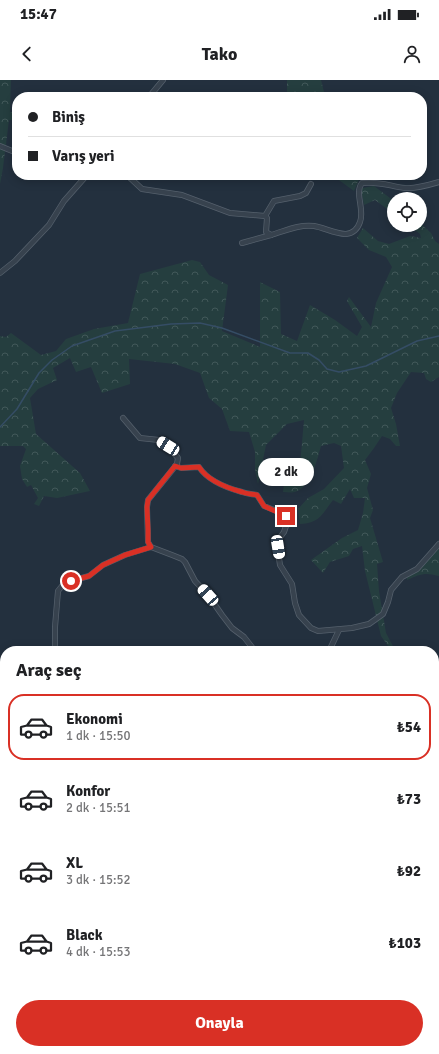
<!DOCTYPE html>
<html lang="tr">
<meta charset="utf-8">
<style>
:root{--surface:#fff;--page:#f6f6f6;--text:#202124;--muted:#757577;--line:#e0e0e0;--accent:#d93025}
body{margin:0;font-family:Signika,sans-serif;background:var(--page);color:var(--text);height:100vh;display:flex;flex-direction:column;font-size:15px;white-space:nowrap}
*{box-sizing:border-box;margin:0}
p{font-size:13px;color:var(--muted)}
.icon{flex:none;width:22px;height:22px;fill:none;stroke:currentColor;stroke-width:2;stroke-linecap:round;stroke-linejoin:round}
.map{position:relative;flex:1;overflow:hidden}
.details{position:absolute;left:0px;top:566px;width:439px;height:408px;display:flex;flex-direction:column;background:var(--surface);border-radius:16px 16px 0 0;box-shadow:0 2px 10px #0003}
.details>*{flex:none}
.banner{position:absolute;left:12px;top:12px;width:415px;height:88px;border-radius:16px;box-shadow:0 2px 10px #0003;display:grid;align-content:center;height:88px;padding:0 16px;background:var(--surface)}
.buttons{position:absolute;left:387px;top:112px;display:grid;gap:8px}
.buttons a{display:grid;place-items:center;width:40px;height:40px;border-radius:50%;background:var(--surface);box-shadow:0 2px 10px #0003;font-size:20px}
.end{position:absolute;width:18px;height:18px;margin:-9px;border:5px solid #d93025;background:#fff;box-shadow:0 0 0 2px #fff}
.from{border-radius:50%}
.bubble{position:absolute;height:28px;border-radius:14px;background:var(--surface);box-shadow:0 2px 10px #0003;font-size:13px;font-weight:700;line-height:28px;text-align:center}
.car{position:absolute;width:12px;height:24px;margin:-12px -6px;border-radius:5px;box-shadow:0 0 3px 1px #0007;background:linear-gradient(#fff 24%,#345 0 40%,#fff 0 76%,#345 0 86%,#fff 0)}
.banner b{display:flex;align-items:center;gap:14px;height:38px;font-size:15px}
.banner b+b{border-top:1px solid var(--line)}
.banner i{width:10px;height:10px;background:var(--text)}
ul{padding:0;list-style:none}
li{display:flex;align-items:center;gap:12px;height:66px;margin:0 8px 6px;padding:0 8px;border:2px solid transparent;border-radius:16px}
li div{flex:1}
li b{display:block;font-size:15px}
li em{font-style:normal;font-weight:700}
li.current{border-color:var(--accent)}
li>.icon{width:36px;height:36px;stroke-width:1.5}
h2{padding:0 16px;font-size:18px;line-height:48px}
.button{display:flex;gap:8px;margin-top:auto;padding:8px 16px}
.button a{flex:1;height:46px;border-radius:24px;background:var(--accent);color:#fff;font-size:16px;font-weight:700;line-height:46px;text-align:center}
.status{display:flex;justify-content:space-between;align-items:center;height:28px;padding:0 20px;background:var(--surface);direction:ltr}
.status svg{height:11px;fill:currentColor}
header{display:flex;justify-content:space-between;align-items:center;height:52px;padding:0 16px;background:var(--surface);font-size:18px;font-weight:700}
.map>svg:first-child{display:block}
.forest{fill:url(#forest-crowns)}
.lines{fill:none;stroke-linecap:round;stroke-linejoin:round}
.stream{stroke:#354d65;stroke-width:1.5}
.minor-casing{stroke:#55606c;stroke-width:6}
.minor{stroke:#37424e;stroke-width:4.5}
.route{stroke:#d93025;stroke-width:5}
</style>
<div class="status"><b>15:47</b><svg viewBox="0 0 49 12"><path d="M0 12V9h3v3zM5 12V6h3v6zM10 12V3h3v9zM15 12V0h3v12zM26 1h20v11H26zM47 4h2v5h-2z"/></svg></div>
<header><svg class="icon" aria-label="back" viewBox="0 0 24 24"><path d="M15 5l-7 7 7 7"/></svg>Tako<svg class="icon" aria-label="person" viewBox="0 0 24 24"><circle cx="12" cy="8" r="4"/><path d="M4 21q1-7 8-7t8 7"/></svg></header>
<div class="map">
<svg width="439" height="974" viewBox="0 0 439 974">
<defs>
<pattern id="forest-crowns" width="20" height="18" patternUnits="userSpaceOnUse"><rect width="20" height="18" fill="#253e3f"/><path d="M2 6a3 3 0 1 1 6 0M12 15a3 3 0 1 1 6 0" fill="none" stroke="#425859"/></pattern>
</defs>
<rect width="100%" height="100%" fill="#23303e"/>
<!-- forest -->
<g class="forest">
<polygon points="0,0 11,0 10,32 17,32 17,40 9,40 3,88 0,104"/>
<polygon points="287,0 321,0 324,12 332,17 287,17"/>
<polygon points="332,95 361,95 354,111"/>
<polygon points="374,106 394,121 394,134 375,120 364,125 362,115 362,108"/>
<path d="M420 143 431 153 435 161 439 164V297L431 302 426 299 424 293 411 292 397 313 391 328 396 344 400 366H396L390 359 382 356 374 368 365 380 371 394 367 408 373 430 370 438 383 482 377 484 379 511 386 553 395 570 388 566 381 556 365 491 362 466 353 469 349 476 330 482 323 493 311 480 342 458 358 450 363 433 365 418H354L350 409 341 424 333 420C322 434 320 443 300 444L298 429 308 418 324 409 344 388 341 366 334 363 321 366C317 380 311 407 295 412 292 413 287 412 283 412L284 404 300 385 304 340 287 344 266 365 258 404 255 390V372L249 352 230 351 222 329 209 318 200 293 175 284 129 279 130 304 102 313 91 287 76 292 70 278 53 288 57 300 38 309 30 318 36 354 80 393 90 411 57 418 44 416 39 426 34 424 38 418 31 405 27 407 22 399 20 386 26 369 23 366H0V256L6 257 11 253 41 275 56 271 66 259 94 249 128 243 140 194 192 180 200 182 209 195 228 205 222 251 260 267V202L280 212 281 254 297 261 310 225 335 240 357 256 362 247 347 221 349 217 371 247 376 223 392 187 386 177 369 170 357 158 363 148 378 161 389 164 410 156 421 158 420 154 408 145H420Z"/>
<path d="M439 467V496C425 492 420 494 407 500V497Z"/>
<polygon points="434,814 439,817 439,853 435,858 437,872 435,888 439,898 439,956 434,961"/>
<polygon points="0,843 5,848 5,969 56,969 59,974 0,974"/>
<polygon points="110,969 426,969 422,974 114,974"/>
</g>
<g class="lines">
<!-- stream -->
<g class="stream">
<polyline points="0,347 17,329 39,293 52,280 72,266 115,251 171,244 200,243 222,248 290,273 308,273 319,280 327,289 339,292 366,286 417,261 439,256"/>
<polyline points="410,974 414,969"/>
</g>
<!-- minor casing -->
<g class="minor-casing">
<g id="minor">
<polyline points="149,17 163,0"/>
<polyline points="0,66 17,73"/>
<path d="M127 95 142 109 182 115 230 133 265 136 267 138 266 152 271 155C285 151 299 144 314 146 329 148 352 165 360 142 365 129 354 113 362 103 380 101 389 106 405 108 416 109 429 105 439 102"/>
<polyline points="265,136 274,121 300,116 306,113 311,104"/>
<polyline points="242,163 271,155"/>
<polyline points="0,193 15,181 49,145 64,121 87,95"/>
<polyline points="123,338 140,358 159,360 168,366 178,378 177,384 148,420 147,427 148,462 151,467"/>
<path d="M175 386 181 388 199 387C208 401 227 408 242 412 247 414 252 414 257 415L264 426 279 432 286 435 288 440 284 452 278 460 277 465 280 485 292 504 295 523 299 535 311 548 318 551 352 548 369 544 383 534 388 522 391 510 402 497 417 489 439 464"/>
<polyline points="55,571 55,547 58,511 62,506 71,501 89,496 103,485 125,475 151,467 172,475 182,479 185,482 195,501 208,515 222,535 232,548 244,557 255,571"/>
<polyline points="329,571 339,550"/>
<polyline points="0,634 5,630"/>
<polyline points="434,657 439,657"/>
<polyline points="3,713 5,714"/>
<polyline points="0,742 5,739"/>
<polyline points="434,795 439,799"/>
<polyline points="0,803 3,803 5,810"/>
<polyline points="0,838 5,842"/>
<polyline points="98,969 101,974"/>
</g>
</g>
<!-- minor -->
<use href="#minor" class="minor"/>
</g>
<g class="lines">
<!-- route -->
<path class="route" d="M71 501 89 496 103 485 125 475 151 467 148 462V450L147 427 148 420 175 386 181 388 199 387C208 401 227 408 242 412 247 414 252 414 257 415L264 426 286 436"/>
</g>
</svg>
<div class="buttons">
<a><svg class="icon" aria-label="locate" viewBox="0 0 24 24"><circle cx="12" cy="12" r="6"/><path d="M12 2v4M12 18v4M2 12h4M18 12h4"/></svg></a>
</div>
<i class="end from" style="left:71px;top:501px"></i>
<i class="end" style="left:286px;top:436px"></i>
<div class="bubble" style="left:258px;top:378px;width:56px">2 dk</div>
<i class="car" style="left:168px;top:366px;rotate:302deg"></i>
<i class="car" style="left:278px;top:467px;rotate:171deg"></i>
<i class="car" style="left:208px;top:515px;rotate:318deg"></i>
<div class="banner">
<b><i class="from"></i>Biniş</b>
<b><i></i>Varış yeri</b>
</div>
<section class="details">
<h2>Araç seç</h2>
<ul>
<li class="current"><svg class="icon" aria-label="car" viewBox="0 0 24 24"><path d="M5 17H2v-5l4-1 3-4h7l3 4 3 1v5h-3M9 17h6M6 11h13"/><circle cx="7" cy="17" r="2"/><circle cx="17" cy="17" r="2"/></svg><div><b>Ekonomi</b><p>1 dk · 15:50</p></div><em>₺54</em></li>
<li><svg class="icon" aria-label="car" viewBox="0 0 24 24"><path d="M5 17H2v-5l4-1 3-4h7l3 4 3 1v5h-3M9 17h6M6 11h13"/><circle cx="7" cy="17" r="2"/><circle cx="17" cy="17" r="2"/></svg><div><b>Konfor</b><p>2 dk · 15:51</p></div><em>₺73</em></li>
<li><svg class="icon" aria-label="car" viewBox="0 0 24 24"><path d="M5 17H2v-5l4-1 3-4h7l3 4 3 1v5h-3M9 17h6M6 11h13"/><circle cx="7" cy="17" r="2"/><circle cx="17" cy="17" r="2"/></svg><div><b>XL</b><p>3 dk · 15:52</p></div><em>₺92</em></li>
<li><svg class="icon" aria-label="car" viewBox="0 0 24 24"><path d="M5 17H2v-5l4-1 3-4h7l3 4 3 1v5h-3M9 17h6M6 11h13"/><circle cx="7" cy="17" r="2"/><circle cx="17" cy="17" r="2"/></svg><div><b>Black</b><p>4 dk · 15:53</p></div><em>₺103</em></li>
</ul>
<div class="button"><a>Onayla</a></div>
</section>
</div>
